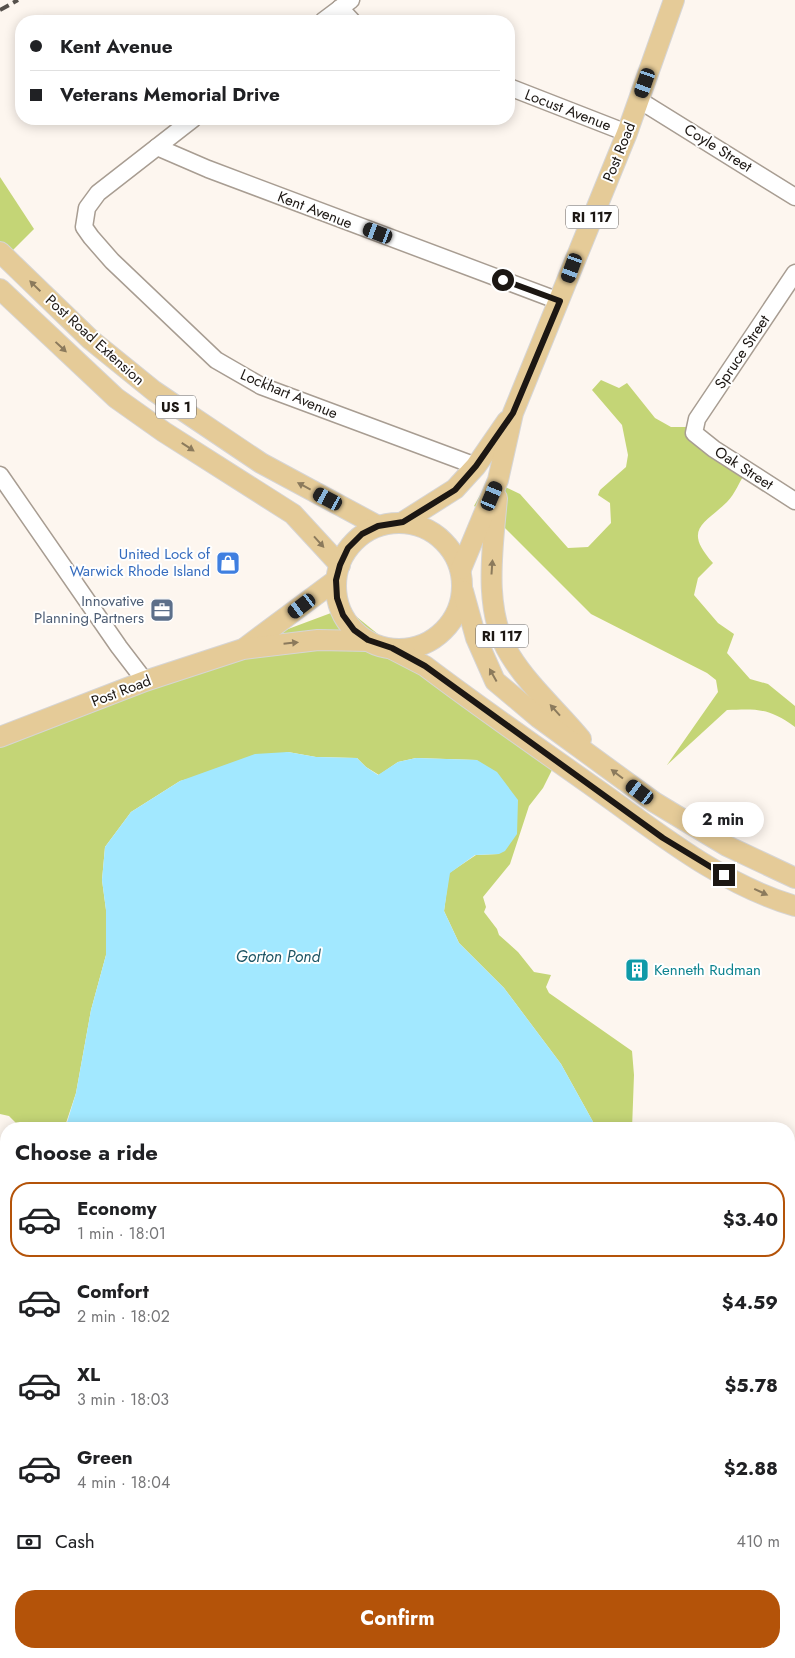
<!DOCTYPE html>
<meta charset="utf-8">
<style>
:root{--surface:#fff;--page:#f6f6f6;--text:#202124;--muted:#757577;--line:#e0e0e0;--accent:#b45309}
body{margin:0;font-family:Jost,sans-serif;background:var(--page);color:var(--text);height:100vh;display:flex;flex-direction:column;font-size:19px;white-space:nowrap}
*{box-sizing:border-box;margin:0}
p{font-size:16px;color:var(--muted)}
.icon{flex:none;width:28px;height:28px;fill:none;stroke:currentColor;stroke-width:2;stroke-linecap:round;stroke-linejoin:round}
.map{position:relative;flex:1;overflow:hidden}
.details{position:absolute;left:0px;top:1122px;width:795px;height:536px;display:flex;flex-direction:column;background:var(--surface);border-radius:20px 20px 0 0;box-shadow:0 2px 12px #0003}
.details>*{flex:none}
.guide{position:absolute;left:15px;top:15px;width:500px;height:110px;border-radius:20px;box-shadow:0 2px 12px #0003;display:grid;align-content:center;height:110px;padding:0 15px;background:var(--surface)}
.end{position:absolute;width:22px;height:22px;margin:-11px;border:6px solid #1c1713;background:#fff;box-shadow:0 0 0 2px #fff}
.from{border-radius:50%}
.bubble{position:absolute;height:35px;border-radius:18px;background:var(--surface);box-shadow:0 2px 12px #0003;font-size:16px;font-weight:700;line-height:35px;text-align:center}
.car{position:absolute;width:15px;height:30px;margin:-15px -8px;border-radius:6px;box-shadow:0 0 4px 1px #0007;background:linear-gradient(#222 24%,#8ab4d8 0 40%,#222 0 76%,#8ab4d8 0 86%,#222 0)}
.guide b{display:flex;align-items:center;gap:18px;height:48px;font-size:19px}
.guide b+b{border-top:1px solid var(--line)}
.guide i{width:12px;height:12px;background:var(--text)}
ul{padding:0;list-style:none}
li{display:flex;align-items:center;gap:15px;height:75px;margin:0 10px 8px;padding:0 5px;border:2px solid transparent;border-radius:20px}
li div{flex:1}
li b{display:block;font-size:19px}
li em{font-style:normal;font-weight:700}
li.selected{border-color:var(--accent)}
li>.icon{width:45px;height:45px;stroke-width:1.5}
h2{padding:0 15px;font-size:22px;line-height:60px}
.pay{display:flex;align-items:center;gap:12px;height:55px;padding:0 15px;font-size:19px}
.pay p{margin-inline-start:auto}
.cta{display:flex;gap:10px;margin-top:auto;padding:10px 15px}
.cta a{flex:1;height:58px;border-radius:20px;background:var(--accent);color:#fff;font-size:20px;font-weight:700;line-height:58px;text-align:center}
.map>svg:first-child{display:block}
.green{fill:#c4d576}
.water{fill:#a2e8ff}
.lines{fill:none;stroke-linecap:round;stroke-linejoin:round}
.minor-casing{stroke:#a89d92;stroke-width:19}
.major-casing{stroke:#d6d5d5;stroke-width:22}
.minor{stroke:#fff;stroke-width:16}
.major{stroke:#e5cb98;stroke-width:20}
.rail{stroke:#56514c;stroke-width:4;stroke-dasharray:10 5;stroke-linecap:butt}
.oneway{fill:#8b7a5c}
.route{stroke:#1c1713;stroke-width:6}
.labels{text-anchor:middle;stroke-width:4;stroke-linejoin:round;paint-order:stroke}
.shield{fill:#fff;stroke:#605d5a;stroke-width:1}
.shield-label{font-size:14px;font-weight:bold;fill:#1c1713}
.street-label{font-size:15px;fill:#1c1713;stroke:#fff}
.shop-label{font-size:15px;fill:#366cbe;stroke:#fff;text-anchor:end}
.service-label{font-size:15px;fill:#4e5e75;stroke:#fff;text-anchor:end}
.culture-label{font-size:15px;fill:#0d838f;stroke:#fff;text-anchor:start}
.water-label{font-size:16px;font-style:italic;fill:#1e5666;stroke:#fff}
</style>
<div class="map">
<svg width="795" height="1658" viewBox="0 0 795 1658">
<rect width="100%" height="100%" fill="#fdf6ef"/>
<!-- green -->
<g class="green">
<polygon points="0,177 34,229 10,253 0,244"/>
<path d="M601 380 619 388 627 383 655 418 671 427H691L746 471C740 481 735 494 727 502 703 525 683 529 713 563L698 578 694 595 718 623 734 634 727 653 750 679 768 684 795 706V727C769 708 758 709 727 710L667 765 718 692 716 680 707 673 591 614 499 522 474 506 489 479 520 494 568 548 588 547 611 523 610 503 598 495 600 490 626 467 628 455 622 425 592 390Z"/>
<polygon points="347,609 437,682 557,760 543,788 529,806 510,864 483,897 486,907 484,912 497,929 499,935 518,952 534,972 551,975 546,987 549,993 632,1051 634,1075 632,1129 597,1129 561,1064 504,988 459,943 444,911 449,873 476,855 499,854 477,760 416,758 398,762 379,775 366,767 357,758 316,757 288,752 180,781 131,812 105,847 102,880 106,910 106,955 91,1010 76,1093 64,1129 22,1129 9,1116 0,1114 0,737 339,610"/>
<polygon points="0,1247 6,1247 6,1287 0,1295"/>
<polygon points="789,1316 795,1320 795,1378 789,1373"/>
</g>
<!-- water -->
<g class="water">
<polygon points="288,752 316,757 357,758 366,767 378,775 398,762 416,758 477,760 497,772 518,800 517,834 505,851 499,854 475,855 450,873 444,911 459,943 504,988 561,1064 597,1129 65,1129 76,1093 91,1010 106,955 106,910 102,880 105,847 131,812 180,781 255,754"/>
<polygon points="6,1287 6,1652 789,1652 789,1373 795,1378 795,1658 0,1658 0,1295"/>
</g>
<g class="lines">
<!-- minor casing -->
<g class="minor-casing">
<g id="minor">
<polyline points="340,8 352,21"/>
<polyline points="323,21 351,0"/>
<polyline points="509,87 627,133"/>
<polyline points="639,100 795,197"/>
<polyline points="193,119 98,193 87,208 84,227 91,237 112,261 216,360 261,386 476,466"/>
<polyline points="157,147 208,169 559,301"/>
<polyline points="795,273 697,419 694,433 714,449 795,501"/>
<polyline points="0,475 119,647 145,681"/>
</g>
</g>
<!-- major casing -->
<g class="major-casing">
<g id="major">
<polyline points="0,252 91,340 154,391 261,463 378,526"/>
<polyline points="0,289 116,398 164,432 293,514 340,565"/>
<path d="M497 498C493 546 482 610 510 655 529 686 558 711 581 739"/>
<polyline points="403,522 455,489 476,466 507,421"/>
<circle cx="399" cy="586" r="63"/>
<polyline points="461,569 498,480 513,413 627,133 674,0"/>
<polyline points="463,591 476,638 495,681 539,718 654,802 727,846 795,878"/>
<polyline points="246,647 336,580"/>
<path d="M392 649 425 666C483 710 543 751 602 793 661 835 723 885 795 906"/>
<polyline points="0,737 145,681 243,649 318,640 368,641"/>
</g>
</g>
<!-- minor -->
<use href="#minor" class="minor"/>
<!-- major -->
<use href="#major" class="major"/>
<!-- rail -->
<polyline class="rail" points="0,10 18,0"/>
</g>
<!-- one-way arrows -->
<defs><path id="oneway-solid" d="M-6-.8H1V-3.2L6.5 0L1 3.2V.8H-6Z" transform="scale(1.25)"/></defs>
<g class="oneway">
<use href="#oneway-solid" transform="translate(35 286) rotate(-136)"/>
<use href="#oneway-solid" transform="translate(61 347) rotate(43)"/>
<use href="#oneway-solid" transform="translate(188 447) rotate(33)"/>
<use href="#oneway-solid" transform="translate(304 486) rotate(-152)"/>
<use href="#oneway-solid" transform="translate(319 542) rotate(48)"/>
<use href="#oneway-solid" transform="translate(492 567) rotate(-86)"/>
<use href="#oneway-solid" transform="translate(291 643) rotate(-6)"/>
<use href="#oneway-solid" transform="translate(493 675) rotate(-119)"/>
<use href="#oneway-solid" transform="translate(555 710) rotate(-132)"/>
<use href="#oneway-solid" transform="translate(617 774) rotate(-143)"/>
<use href="#oneway-solid" transform="translate(761 892) rotate(25)"/>
</g>
<g class="lines">
<!-- route -->
<polyline class="route" points="503,280 560,301 513,413 476,466 455,490 403,522 378,526 362,534 348,548 340,565 336,580 337,598 343,615 354,630 368,640 392,648 425,666 663,838 724,875"/>
</g>
<!-- icons -->
<defs>
<g id="shop-square" transform="scale(1.25)"><rect x="-9" y="-9" width="18" height="18" rx="4" fill="#3f7fe0" stroke="#fff"/><path d="M-5-2.5h2.3a2.7 3.5 0 0 1 5.4 0H5L5.5 6h-11ZM-1.5-2.5h3a1.5 2.3 0 0 0-3 0Z" fill="#fff"/></g>
<g id="office-square" transform="scale(1.25)"><rect x="-9" y="-9" width="18" height="18" rx="4" fill="#5c6f8a" stroke="#fff"/><path d="M-6-3h4V-5.5h4V-3h4V5H-6ZM-1-4.5V-3h2v-1.5ZM-6 0V1H6V0Z" fill="#fff"/></g>
<g id="building-square" transform="scale(1.25)"><rect x="-9" y="-9" width="18" height="18" rx="4" fill="#0f9aa8" stroke="#fff"/><path d="M-4-6H4V6H1V3H-1V6H-4ZM-2.5-4.3h1.7v1.8h-1.7ZM.8-4.3h1.7v1.8H.8ZM-2.5-1h1.7V.8h-1.7ZM.8-1h1.7V.8H.8Z" fill="#fff"/></g>
</defs>
<g fill-rule="evenodd">
<use href="#shop-square" x="228" y="563"/>
<use href="#office-square" x="162" y="610"/>
<use href="#building-square" x="637" y="970"/>
</g>
<g class="labels">
<!-- shield labels -->
<g class="shield">
<rect x="566" y="205.5" width="52" height="23" rx="4"/>
<rect x="156" y="395.5" width="40" height="23" rx="4"/>
<rect x="476" y="624.5" width="52" height="23" rx="4"/>
</g>
<g class="shield-label">
<text x="592" y="222">RI 117</text>
<text x="176" y="412">US 1</text>
<text x="502" y="641">RI 117</text>
</g>
<!-- street labels -->
<g class="street-label">
<text transform="translate(568 110) rotate(21)" y="5">Locust Avenue</text>
<text transform="translate(718 148) rotate(32)" y="5">Coyle Street</text>
<text transform="translate(619 152) rotate(-68)" y="5">Post Road</text>
<text transform="translate(315 210) rotate(21)" y="5">Kent Avenue</text>
<text transform="translate(95 340) rotate(42)" y="5">Post Road Extension</text>
<text transform="translate(742 352) rotate(-56)" y="5">Spruce Street</text>
<text transform="translate(289 394) rotate(23)" y="5">Lockhart Avenue</text>
<text transform="translate(744 468) rotate(33)" y="5">Oak Street</text>
<text transform="translate(121 691) rotate(-21)" y="5">Post Road</text>
</g>
<!-- shop labels -->
<g class="shop-label">
<text x="210" y="559">United Lock of<tspan x="210" dy="17">Warwick Rhode Island</tspan></text>
</g>
<!-- service labels -->
<g class="service-label">
<text x="144" y="606">Innovative<tspan x="144" dy="17">Planning Partners</tspan></text>
</g>
<!-- culture labels -->
<g class="culture-label">
<text x="654" y="975">Kenneth Rudman</text>
</g>
<!-- water labels -->
<g class="water-label">
<text x="278" y="962">Gorton Pond</text>
</g>
</g>
</svg>
<i class="end from" style="left:503px;top:280px"></i>
<i class="end" style="left:724px;top:875px"></i>
<div class="bubble" style="left:682px;top:802px;width:82px">2 min</div>
<i class="car" style="left:645px;top:83px;rotate:199deg"></i>
<i class="car" style="left:378px;top:233px;rotate:291deg"></i>
<i class="car" style="left:572px;top:268px;rotate:200deg"></i>
<i class="car" style="left:492px;top:496px;rotate:23deg"></i>
<i class="car" style="left:328px;top:499px;rotate:298deg"></i>
<i class="car" style="left:302px;top:606px;rotate:233deg"></i>
<i class="car" style="left:640px;top:792px;rotate:307deg"></i>
<div class="guide">
<b><i class="from"></i>Kent Avenue</b>
<b><i></i>Veterans Memorial Drive</b>
</div>
<section class="details">
<h2>Choose a ride</h2>
<ul>
<li class="selected"><svg class="icon" aria-label="car" viewBox="0 0 24 24"><path d="M5 17H2v-5l4-1 3-4h7l3 4 3 1v5h-3M9 17h6M6 11h13"/><circle cx="7" cy="17" r="2"/><circle cx="17" cy="17" r="2"/></svg><div><b>Economy</b><p>1 min · 18:01</p></div><em>$3.40</em></li>
<li><svg class="icon" aria-label="car" viewBox="0 0 24 24"><path d="M5 17H2v-5l4-1 3-4h7l3 4 3 1v5h-3M9 17h6M6 11h13"/><circle cx="7" cy="17" r="2"/><circle cx="17" cy="17" r="2"/></svg><div><b>Comfort</b><p>2 min · 18:02</p></div><em>$4.59</em></li>
<li><svg class="icon" aria-label="car" viewBox="0 0 24 24"><path d="M5 17H2v-5l4-1 3-4h7l3 4 3 1v5h-3M9 17h6M6 11h13"/><circle cx="7" cy="17" r="2"/><circle cx="17" cy="17" r="2"/></svg><div><b>XL</b><p>3 min · 18:03</p></div><em>$5.78</em></li>
<li><svg class="icon" aria-label="car" viewBox="0 0 24 24"><path d="M5 17H2v-5l4-1 3-4h7l3 4 3 1v5h-3M9 17h6M6 11h13"/><circle cx="7" cy="17" r="2"/><circle cx="17" cy="17" r="2"/></svg><div><b>Green</b><p>4 min · 18:04</p></div><em>$2.88</em></li>
</ul>
<div class="pay"><svg class="icon" aria-label="cash" viewBox="0 0 24 24"><path d="M3 7h18v10H3z"/><circle cx="12" cy="12" r="2"/></svg>Cash<p>410 m</p></div>
<div class="cta"><a>Confirm</a></div>
</section>
</div>
